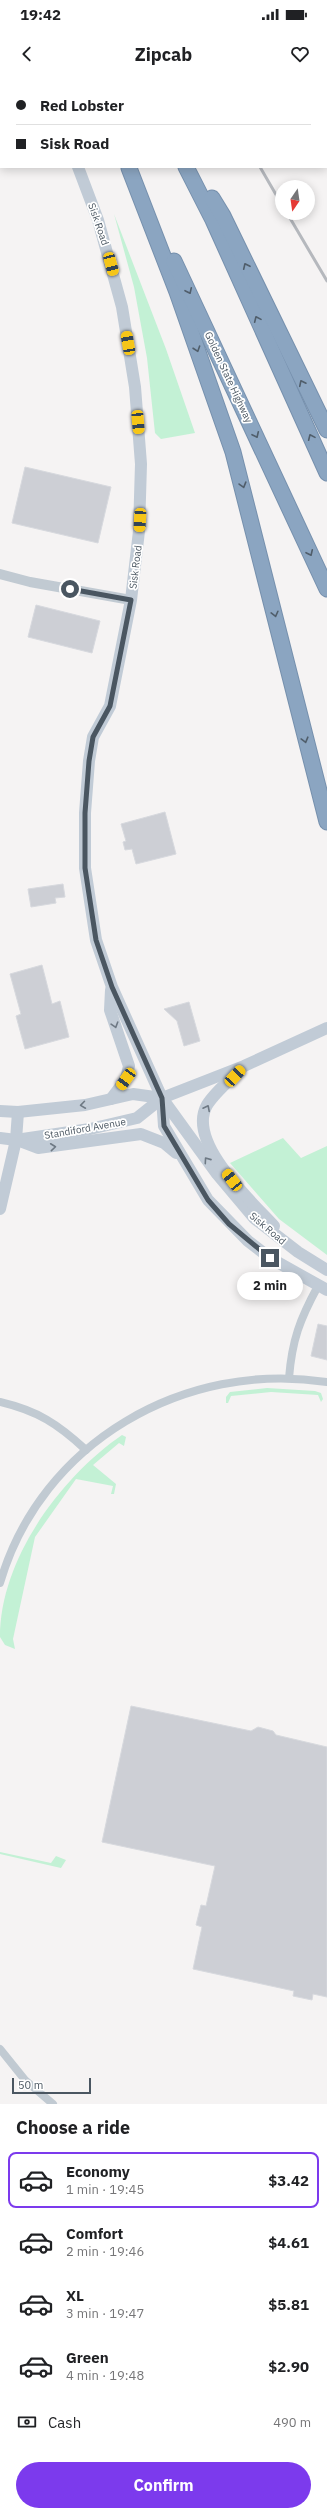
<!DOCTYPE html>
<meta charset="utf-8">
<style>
:root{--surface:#fff;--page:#f6f6f6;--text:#202124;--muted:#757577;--line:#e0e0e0;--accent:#7c3aed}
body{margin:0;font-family:"IBM Plex Sans",sans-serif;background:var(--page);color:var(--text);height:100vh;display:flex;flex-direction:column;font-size:15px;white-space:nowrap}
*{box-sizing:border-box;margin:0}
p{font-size:13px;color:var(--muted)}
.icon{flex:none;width:22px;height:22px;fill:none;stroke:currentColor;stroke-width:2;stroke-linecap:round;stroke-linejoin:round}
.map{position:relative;height:2024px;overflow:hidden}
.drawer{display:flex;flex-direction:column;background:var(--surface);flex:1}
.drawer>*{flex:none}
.top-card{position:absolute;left:0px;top:0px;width:327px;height:88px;box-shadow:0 2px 10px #0003;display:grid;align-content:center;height:88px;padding:0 16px;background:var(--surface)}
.needle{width:26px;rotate:193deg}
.fabs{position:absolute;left:275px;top:100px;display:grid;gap:8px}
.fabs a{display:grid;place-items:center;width:40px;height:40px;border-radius:50%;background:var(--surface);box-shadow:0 2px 10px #0003;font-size:20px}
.scale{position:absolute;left:12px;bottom:10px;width:79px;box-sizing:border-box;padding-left:4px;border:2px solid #4a5661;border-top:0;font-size:11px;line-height:14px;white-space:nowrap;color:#4a5661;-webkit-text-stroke:3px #fff;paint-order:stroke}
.end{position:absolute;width:18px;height:18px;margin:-9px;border:5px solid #4a5661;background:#fff;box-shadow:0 0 0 2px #fff}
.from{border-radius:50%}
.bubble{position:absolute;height:28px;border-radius:14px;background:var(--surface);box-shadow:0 2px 10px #0003;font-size:13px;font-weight:700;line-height:28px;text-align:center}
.car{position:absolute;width:12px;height:24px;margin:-12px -6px;border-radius:5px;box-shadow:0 0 3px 1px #0007;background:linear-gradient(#f5c518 24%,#345 0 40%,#f5c518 0 76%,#345 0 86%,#f5c518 0)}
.top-card b{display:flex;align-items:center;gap:14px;height:38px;font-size:15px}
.top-card b+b{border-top:1px solid var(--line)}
.top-card i{width:10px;height:10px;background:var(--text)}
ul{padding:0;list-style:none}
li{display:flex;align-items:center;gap:12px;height:56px;margin:0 8px 6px;padding:0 8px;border:2px solid transparent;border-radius:8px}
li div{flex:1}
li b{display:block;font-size:15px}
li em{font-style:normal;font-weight:700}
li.on{border-color:var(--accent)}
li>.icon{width:36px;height:36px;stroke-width:1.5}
h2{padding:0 16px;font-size:18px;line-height:48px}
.pay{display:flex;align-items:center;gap:10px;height:44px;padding:0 16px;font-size:15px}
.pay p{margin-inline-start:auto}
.action{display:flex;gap:8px;margin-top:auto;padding:8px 16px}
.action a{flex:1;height:46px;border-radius:24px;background:var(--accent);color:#fff;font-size:16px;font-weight:700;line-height:46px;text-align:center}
.status{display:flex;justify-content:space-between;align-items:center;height:28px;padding:0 20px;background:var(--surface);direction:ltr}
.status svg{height:11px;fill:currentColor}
header{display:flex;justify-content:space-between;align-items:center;height:52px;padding:0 16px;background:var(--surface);font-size:18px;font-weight:700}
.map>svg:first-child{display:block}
.green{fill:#c3f1d5}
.building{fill:#cdcfd5;stroke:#d7d9de}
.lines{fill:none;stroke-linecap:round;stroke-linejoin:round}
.motorway-casing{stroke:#7690ad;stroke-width:17}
.minor{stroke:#c1cad2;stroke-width:8}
.tertiary{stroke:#c1cad2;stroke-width:10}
.secondary{stroke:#c1cbd6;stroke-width:12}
.motorway{stroke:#8ba5c1;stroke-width:15}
.rail{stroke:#b5b8bd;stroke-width:3}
.oneway{stroke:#505e6b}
.oneway2{stroke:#6e7984}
.route{stroke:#4a5661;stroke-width:5}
.labels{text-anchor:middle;stroke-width:3.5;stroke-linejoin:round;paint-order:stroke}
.street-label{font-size:10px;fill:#4a5661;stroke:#fff}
</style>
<div class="status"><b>19:42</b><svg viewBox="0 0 49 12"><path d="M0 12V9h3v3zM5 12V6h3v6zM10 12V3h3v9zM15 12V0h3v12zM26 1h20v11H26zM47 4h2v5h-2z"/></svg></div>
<header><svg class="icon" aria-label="back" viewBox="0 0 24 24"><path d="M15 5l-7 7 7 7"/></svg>Zipcab<svg class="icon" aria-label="heart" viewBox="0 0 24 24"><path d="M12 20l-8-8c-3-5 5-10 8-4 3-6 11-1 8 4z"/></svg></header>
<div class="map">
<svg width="327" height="2024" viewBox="0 0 327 2024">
<rect width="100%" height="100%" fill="#f5f3f3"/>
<!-- green -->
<g class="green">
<polygon points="114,134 166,269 195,353 161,359 155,353 147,278 134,207"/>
<polygon points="283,1058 301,1078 327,1066 327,1175 279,1139 230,1083"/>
<polygon points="267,1308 315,1311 321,1313 323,1319 321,1322 318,1315 271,1312 231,1316 228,1323 226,1323 226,1317 230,1312"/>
<path d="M122 1355 126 1357 124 1366 119 1363 93 1385 116 1404 114 1414H111L113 1406 76 1399 35 1457 13 1559 15 1569 5 1565 0 1557C0 1479 61 1397 122 1355Z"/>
<polygon points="0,1772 51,1783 56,1776 66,1780 61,1788 0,1774"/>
</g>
<!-- building -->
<g class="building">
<polygon points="25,387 111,407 98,463 12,443"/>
<polygon points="36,525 100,541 92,573 28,557"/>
<polygon points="165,732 176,774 136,784 132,769 125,770 123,762 126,761 121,744"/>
<polygon points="63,804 65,817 55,818 56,823 31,827 28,809"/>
<polygon points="42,885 52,924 60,921 69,957 25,969 16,936 21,934 10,894"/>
<polygon points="189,922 200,961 184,966 177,941 164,929"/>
<polygon points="318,1244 327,1246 327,1280 311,1276"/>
<polygon points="131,1626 251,1651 258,1647 273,1651 276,1655 327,1667 327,1917 313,1914 312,1920 293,1916 294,1911 193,1889 202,1847 196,1845 201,1825 206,1826 215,1786 102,1762"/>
</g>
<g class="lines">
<!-- motorway casing -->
<g class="motorway-casing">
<g id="motorway">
<polyline points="80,0 80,1"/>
<polyline points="140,0 141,1"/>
<polyline points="186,87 213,140 327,393"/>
<polyline points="129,88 177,212 233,372 327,742"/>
<polyline points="212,118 223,136 327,350"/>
<polyline points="174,181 327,509"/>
</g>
</g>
<!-- minor -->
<g class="minor">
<path d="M289 1298C292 1260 300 1239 318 1206"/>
<path d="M0 1322C38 1331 58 1344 86 1370"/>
<path d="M0 1503C41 1362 185 1280 327 1302"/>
<polyline points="0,1969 25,2000 53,2024"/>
</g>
<!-- tertiary -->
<polyline class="tertiary" points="0,494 30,502 131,520"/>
<!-- secondary -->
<g class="secondary">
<polyline points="33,0 34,1"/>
<polyline points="78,87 98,140 122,227 135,307 141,384 139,451 131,520 110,626 93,657 89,681 85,733 85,788 96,860 112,907 162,1018 217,1094 254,1138 298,1172 327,1190"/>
<polyline points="111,910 110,930 129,986 126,999 111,1019"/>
<path d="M241 989C230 1000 215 1012 207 1025 186 1062 251 1121 274 1146"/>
<polyline points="162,1018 164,1046 208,1120 248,1161 270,1178 327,1210"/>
<polyline points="0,1031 18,1032 85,1025 133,1014 162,1018"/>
<polyline points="0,1058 16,1060 90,1049 137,1038 162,1018 244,986 327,948"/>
<polyline points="17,1060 38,1068 141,1054 164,1063 176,1073"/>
<polyline points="0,1129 16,1060 18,1032"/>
</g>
<!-- motorway -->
<use href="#motorway" class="motorway"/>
<!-- rail -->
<g class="rail">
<polyline points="211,0 211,1"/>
<polyline points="260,87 282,125"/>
<polyline points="287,133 327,201"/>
</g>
</g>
<!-- one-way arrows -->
<defs><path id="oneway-chevron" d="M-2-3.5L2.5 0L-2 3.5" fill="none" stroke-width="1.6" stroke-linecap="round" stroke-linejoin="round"/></defs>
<g class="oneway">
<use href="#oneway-chevron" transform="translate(246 186) rotate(-115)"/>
<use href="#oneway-chevron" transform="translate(189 211) rotate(65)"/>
<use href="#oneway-chevron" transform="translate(257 239) rotate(-114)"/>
<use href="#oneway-chevron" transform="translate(197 269) rotate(71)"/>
<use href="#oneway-chevron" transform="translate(302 303) rotate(-116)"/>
<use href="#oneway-chevron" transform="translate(256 355) rotate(65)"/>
<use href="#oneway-chevron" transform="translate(311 357) rotate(-114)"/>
<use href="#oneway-chevron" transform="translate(243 405) rotate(74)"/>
<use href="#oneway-chevron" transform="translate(310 473) rotate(65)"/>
<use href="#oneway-chevron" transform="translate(275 534) rotate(76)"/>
<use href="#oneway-chevron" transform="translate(305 660) rotate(75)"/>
</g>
<g class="oneway2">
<use href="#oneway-chevron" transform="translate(115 945) rotate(73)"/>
<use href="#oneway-chevron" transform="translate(83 1025) rotate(172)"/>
<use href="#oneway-chevron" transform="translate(207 1028) rotate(-63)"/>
<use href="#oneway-chevron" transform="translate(53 1067) rotate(-6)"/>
<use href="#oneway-chevron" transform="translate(207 1080) rotate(-125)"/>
</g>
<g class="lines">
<!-- route -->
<polyline class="route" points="70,509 131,520 110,626 93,657 89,681 85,733 85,788 96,860 112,907 162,1018 164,1046 208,1120 229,1144 270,1178"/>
</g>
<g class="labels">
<!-- street labels -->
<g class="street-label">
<text transform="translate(99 144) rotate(71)" y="4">Sisk Road</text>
<text transform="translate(229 297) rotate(65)" y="4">Golden State Highway</text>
<text transform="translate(135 487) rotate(-83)" y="4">Sisk Road</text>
<text transform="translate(85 1048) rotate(-10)" y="4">Standiford Avenue</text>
<text transform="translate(268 1148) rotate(40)" y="4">Sisk Road</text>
</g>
</g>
</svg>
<div class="fabs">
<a><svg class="needle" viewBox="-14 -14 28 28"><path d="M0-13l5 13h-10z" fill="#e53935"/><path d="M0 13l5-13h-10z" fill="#757577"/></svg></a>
</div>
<div class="scale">50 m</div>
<i class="end from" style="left:70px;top:509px"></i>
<i class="end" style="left:270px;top:1178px"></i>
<div class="bubble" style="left:237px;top:1192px;width:66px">2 min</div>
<i class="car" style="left:111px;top:184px;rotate:165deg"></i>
<i class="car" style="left:128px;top:263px;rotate:350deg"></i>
<i class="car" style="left:138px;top:342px;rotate:175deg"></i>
<i class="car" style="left:140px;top:440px;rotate:183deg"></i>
<i class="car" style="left:235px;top:996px;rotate:43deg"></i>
<i class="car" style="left:126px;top:999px;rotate:216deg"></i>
<i class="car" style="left:232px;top:1100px;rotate:322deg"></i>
<div class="top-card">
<b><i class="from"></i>Red Lobster</b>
<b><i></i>Sisk Road</b>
</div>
</div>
<section class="drawer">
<h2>Choose a ride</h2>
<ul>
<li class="on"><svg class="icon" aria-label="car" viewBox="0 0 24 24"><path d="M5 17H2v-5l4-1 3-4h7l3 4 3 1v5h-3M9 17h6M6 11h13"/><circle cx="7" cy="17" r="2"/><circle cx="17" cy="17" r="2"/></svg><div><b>Economy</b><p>1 min · 19:45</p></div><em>$3.42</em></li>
<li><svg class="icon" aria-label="car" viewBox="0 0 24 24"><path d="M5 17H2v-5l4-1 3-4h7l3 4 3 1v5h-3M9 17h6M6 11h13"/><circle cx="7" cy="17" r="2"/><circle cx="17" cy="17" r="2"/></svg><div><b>Comfort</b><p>2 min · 19:46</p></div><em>$4.61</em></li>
<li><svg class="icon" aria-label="car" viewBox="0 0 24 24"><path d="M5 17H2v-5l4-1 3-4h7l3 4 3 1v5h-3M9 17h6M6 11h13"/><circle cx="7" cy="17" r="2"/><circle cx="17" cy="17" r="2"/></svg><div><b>XL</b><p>3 min · 19:47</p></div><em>$5.81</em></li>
<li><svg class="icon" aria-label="car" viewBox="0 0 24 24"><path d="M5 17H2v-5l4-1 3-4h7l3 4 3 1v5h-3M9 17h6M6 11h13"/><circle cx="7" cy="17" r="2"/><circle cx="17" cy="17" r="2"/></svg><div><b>Green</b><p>4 min · 19:48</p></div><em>$2.90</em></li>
</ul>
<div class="pay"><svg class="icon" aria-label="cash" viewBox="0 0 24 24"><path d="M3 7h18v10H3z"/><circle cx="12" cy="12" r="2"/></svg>Cash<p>490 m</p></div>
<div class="action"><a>Confirm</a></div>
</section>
